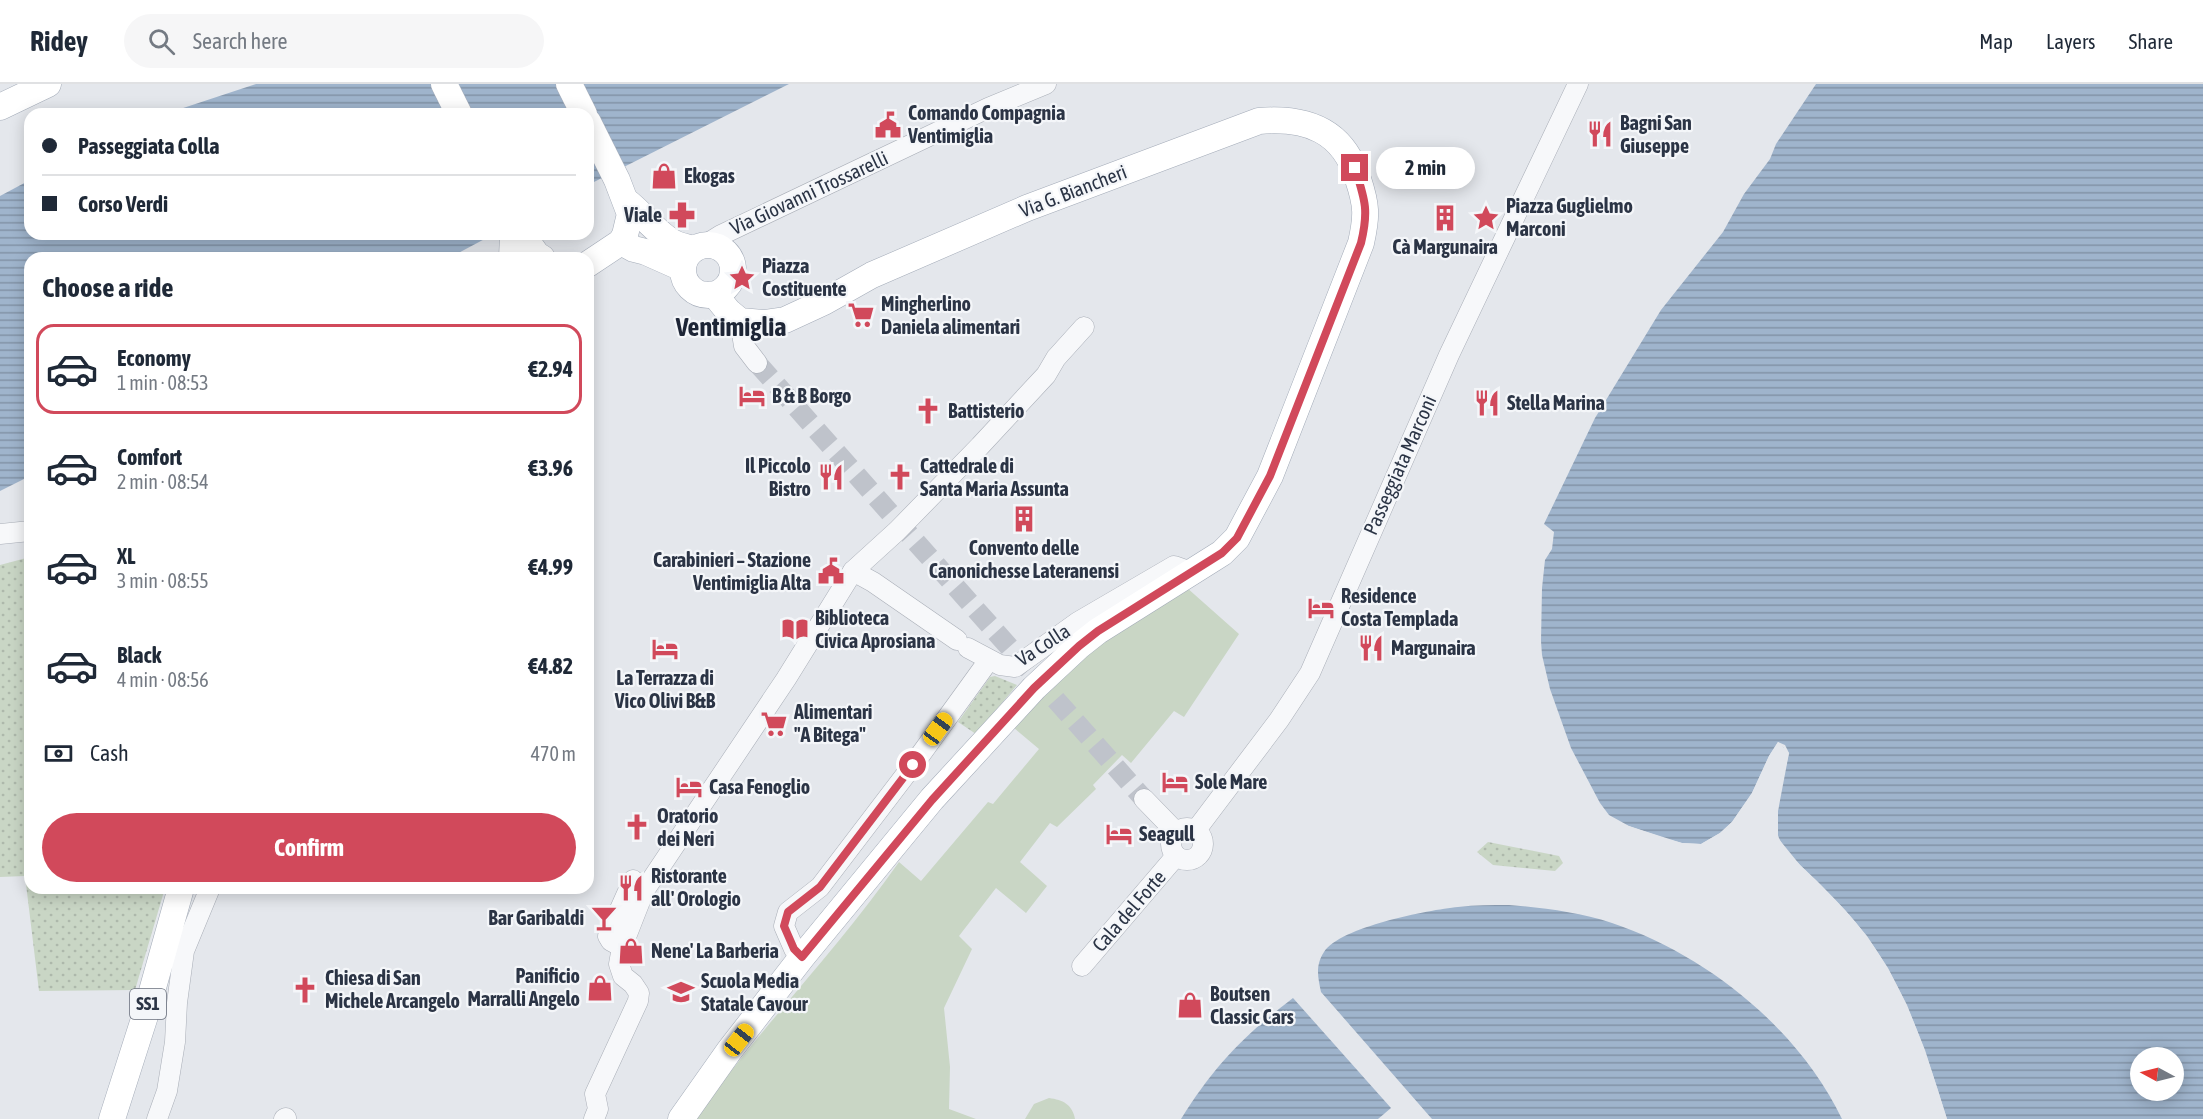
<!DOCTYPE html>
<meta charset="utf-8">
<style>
:root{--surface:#fff;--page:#f6f6f7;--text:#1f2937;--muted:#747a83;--line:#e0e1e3;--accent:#d1495b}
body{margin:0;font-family:"Asap Condensed",sans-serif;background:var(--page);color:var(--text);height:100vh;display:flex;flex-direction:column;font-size:22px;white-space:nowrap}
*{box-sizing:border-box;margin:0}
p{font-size:20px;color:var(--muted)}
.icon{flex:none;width:33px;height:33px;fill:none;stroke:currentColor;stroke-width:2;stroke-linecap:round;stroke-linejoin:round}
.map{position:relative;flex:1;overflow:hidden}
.panel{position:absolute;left:24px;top:168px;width:570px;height:642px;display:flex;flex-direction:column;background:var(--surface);border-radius:18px;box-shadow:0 3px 15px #0003}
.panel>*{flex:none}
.hud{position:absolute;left:24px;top:24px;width:570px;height:132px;border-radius:18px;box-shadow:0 3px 15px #0003;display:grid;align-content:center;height:132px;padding:0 18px;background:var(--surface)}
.needle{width:39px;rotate:277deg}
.fabs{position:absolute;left:2130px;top:963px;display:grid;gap:12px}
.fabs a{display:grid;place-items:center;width:54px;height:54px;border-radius:50%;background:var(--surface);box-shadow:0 3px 15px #0003;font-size:30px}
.end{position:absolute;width:27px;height:27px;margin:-14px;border:8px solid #d1495b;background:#fff;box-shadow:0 0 0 3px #fff}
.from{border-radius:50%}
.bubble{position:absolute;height:42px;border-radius:21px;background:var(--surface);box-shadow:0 3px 15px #0003;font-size:20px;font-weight:700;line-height:42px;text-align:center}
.car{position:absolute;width:18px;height:36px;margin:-18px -9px;border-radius:8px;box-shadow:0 0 4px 2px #0007;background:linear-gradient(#f5c518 24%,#345 0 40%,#f5c518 0 76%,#345 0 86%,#f5c518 0)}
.hud b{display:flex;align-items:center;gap:21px;height:57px;font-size:22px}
.hud b+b{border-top:2px solid var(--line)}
.hud i{width:15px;height:15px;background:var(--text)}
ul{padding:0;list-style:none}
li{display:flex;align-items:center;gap:18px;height:90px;margin:0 12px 9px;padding:0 6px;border:3px solid transparent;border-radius:18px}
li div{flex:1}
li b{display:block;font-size:22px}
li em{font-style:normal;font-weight:700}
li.on{border-color:var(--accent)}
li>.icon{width:54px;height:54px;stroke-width:1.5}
h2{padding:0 18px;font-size:27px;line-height:72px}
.pay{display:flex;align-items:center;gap:15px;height:66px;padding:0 18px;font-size:22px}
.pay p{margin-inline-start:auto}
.cta{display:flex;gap:12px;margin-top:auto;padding:12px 18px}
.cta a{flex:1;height:69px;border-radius:36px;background:var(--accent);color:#fff;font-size:24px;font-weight:700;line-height:69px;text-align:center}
header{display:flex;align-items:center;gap:36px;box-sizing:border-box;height:84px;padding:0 30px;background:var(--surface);border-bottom:2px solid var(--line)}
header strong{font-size:28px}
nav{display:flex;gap:33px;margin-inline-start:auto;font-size:21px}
.search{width:420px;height:54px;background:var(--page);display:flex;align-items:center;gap:15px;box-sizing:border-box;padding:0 21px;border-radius:33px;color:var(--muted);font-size:22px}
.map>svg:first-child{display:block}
.green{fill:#c9d6c5}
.park{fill:url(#park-dots)}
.water{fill:url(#water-rules);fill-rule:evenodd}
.pier{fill:#e4e7ec}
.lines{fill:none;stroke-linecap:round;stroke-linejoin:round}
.minor-tunnel{stroke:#bfc3cb;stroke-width:20;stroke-dasharray:20 10;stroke-linecap:butt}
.minor-casing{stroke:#a9aeb7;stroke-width:21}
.major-casing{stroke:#a3abb8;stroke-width:27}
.minor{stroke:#f7f8fa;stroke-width:20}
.major{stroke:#fff;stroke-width:26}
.route{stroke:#d1495b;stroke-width:8}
.labels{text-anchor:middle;stroke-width:4.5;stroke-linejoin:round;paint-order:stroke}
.shield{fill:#f4f6f9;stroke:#676e7b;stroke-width:1.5}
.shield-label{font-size:18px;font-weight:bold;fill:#2b3445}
.poi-label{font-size:20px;font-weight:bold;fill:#2b3445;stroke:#f4f6f9;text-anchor:start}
.street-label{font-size:20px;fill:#2b3445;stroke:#f4f6f9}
.district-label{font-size:26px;font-weight:bold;fill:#1d2536;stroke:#f4f6f9}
</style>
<header>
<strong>Ridey</strong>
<div class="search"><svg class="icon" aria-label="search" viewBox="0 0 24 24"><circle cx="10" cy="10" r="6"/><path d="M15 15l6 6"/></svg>Search here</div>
<nav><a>Map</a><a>Layers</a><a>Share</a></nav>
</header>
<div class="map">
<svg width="2203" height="1035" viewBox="0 0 2203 1035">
<defs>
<pattern id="park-dots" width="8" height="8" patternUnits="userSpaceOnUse" patternTransform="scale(1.5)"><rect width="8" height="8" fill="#c9d6c5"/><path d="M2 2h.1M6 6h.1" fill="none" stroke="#adb8ab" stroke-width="1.8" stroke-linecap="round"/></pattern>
<pattern id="water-rules" width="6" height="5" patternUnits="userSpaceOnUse" patternTransform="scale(1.5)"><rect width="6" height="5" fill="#9fb4cc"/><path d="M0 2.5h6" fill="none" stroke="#8293a7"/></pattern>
</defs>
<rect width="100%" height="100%" fill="#e4e7ec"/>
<!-- green -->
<g class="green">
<path d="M1186 503 1239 550 1184 633 1174 627 1131 679 1122 671 1093 701 1096 705 1057 743 1050 739 1020 778 1047 802 1026 829 996 804 959 852 972 865 944 924 950 983 949 1025 976 1035H695C758 946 836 868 899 778L921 797 988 718 993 720 1039 665 1014 644 1036 616 1122 539Z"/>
<path d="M1049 1014C1063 1016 1072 1020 1075 1035H1025L1034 1020Z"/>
</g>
<!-- park -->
<g class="park">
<polygon points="30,473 30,804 165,804 135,906 39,907 25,792 0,793 0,481"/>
<polygon points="995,592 1017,601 976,650 958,638 990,593"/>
<polygon points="1488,758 1559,772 1563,779 1555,787 1493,781 1477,768"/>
</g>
<!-- water -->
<g class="water">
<polygon points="256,0 789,0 588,101 588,30 165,30"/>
<path d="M1816 0H2203V1035H1947C1927 971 1907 907 1867 853 1852 832 1833 813 1815 795 1804 784 1785 769 1779 754 1772 739 1785 687 1789 669L1778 658 1769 672 1752 709 1732 738 1720 749 1701 760 1682 759 1667 755 1629 742 1609 731 1600 719 1571 664 1550 605 1542 571 1541 557 1542 504 1545 476 1552 465 1554 448 1544 440 1595 334 1661 226 1723 148 1744 110 1770 75 1776 60ZM2140 974H2174V1006H2140Z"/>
<polygon points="30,96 30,150 494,150 449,174 30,174 30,392 0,407 0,112"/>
<path d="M1509 821C1544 824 1578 828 1612 839 1707 871 1798 944 1842 1035H1432L1321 908C1318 893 1315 882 1324 868 1340 843 1428 826 1458 823 1475 821 1492 821 1509 821Z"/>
<path d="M1293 914 1391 1024 1378 1035H1181C1214 982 1243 952 1293 914Z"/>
</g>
<!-- pier -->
<polygon class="pier" points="1778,658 1785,661 1789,669 1778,727 1778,754 1800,781 1845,826 1867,852 1888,884 1907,921 1925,966 1947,1035 1944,1035 1922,967 1904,923 1885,886 1864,854 1843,828 1798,783 1776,755 1775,727 1786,670 1783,663 1779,662 1772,673 1755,710 1734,740 1721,752 1702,762 1682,762 1666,758 1628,745 1616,738 1682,759 1701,760 1720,749 1732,738 1752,709 1769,672"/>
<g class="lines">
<!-- minor-tunnel -->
<polyline class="minor-tunnel" points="757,279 1144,715"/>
<!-- minor casing -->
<g class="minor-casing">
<g id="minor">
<polyline points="705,161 721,151 988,24 1046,0"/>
<polyline points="740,237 744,262 757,279"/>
<polyline points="0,450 30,447"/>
<polyline points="853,487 873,498 957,556"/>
<polyline points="968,564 1000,581 1015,583 1078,538 1174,482 1191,488"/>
<polyline points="1144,715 1176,748"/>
<circle cx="1187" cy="760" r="16"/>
<polyline points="1196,746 1279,636 1310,589 1449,271 1578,0"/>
<polyline points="622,863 611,857 608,852 633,796 644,807"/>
<polyline points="802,873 794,865 784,842 788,828 820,803 913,681 989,576"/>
<polyline points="1082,882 1176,772"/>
<polyline points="157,1035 167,1007 175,958 177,919 184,867 210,804"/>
<polyline points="284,1035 286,1034"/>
<polyline points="594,1035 598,1025 595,1010 638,917 639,909 633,900 623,892 619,880 622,863 644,807 786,595 853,487 897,447 980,362 1046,291 1056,274 1084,243"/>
</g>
</g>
<!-- major casing -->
<g class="major-casing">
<g id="major">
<polyline points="444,0 459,30"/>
<polyline points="569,0 584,30"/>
<polyline points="0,23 48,0"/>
<polyline points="588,38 617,96 630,130 625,151 621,158 588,180"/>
<path d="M626 117C642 129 657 150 674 159 680 162 687 163 693 165"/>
<polyline points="522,150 537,171 542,174"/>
<polyline points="621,158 634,165 646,168 682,184"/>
<circle cx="708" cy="186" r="25"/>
<polyline points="512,174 513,150"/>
<polyline points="112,1035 145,932 181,804"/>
<path d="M681 1035 729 967 802 873 932 715 1034 604 1079 562 1098 547 1222 469 1237 454 1270 392 1361 159C1367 132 1367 122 1358 95 1343 46 1307 33 1259 37L1027 124 872 191 824 218 785 236 764 239 740 237 728 227 715 211"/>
</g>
</g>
<!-- minor -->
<use href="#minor" class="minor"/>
<!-- major -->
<use href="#major" class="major"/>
</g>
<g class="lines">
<!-- route -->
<path class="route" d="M913 681 820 803 788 828 784 842 794 865 802 873 932 716 1034 604 1079 562 1098 547 1222 469 1237 454 1270 392 1361 159C1369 126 1365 116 1355 84"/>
</g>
<!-- icons -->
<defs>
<g id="civic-bare" transform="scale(2.07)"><path d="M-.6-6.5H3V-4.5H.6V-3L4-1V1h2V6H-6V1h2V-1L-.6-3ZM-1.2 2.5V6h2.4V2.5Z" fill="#d1495b" stroke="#f4f6f9" stroke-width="2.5" paint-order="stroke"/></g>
<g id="restaurant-bare" transform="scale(2.07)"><path d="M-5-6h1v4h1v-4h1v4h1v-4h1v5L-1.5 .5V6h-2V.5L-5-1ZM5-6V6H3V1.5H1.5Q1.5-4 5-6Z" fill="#d1495b" stroke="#f4f6f9" stroke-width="2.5" paint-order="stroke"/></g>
<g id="shop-bare" transform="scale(2.07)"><path d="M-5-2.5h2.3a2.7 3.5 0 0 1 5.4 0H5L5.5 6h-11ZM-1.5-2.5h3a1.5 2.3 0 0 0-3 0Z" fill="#d1495b" stroke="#f4f6f9" stroke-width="2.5" paint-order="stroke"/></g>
<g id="pharmacy-bare" transform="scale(2.07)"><path d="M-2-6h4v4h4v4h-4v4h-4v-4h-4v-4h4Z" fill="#d1495b" stroke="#f4f6f9" stroke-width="2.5" paint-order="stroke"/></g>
<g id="building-bare" transform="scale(2.07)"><path d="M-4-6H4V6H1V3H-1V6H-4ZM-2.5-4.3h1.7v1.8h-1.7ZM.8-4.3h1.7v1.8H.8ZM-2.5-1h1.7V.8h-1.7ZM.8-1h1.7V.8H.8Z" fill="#d1495b" stroke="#f4f6f9" stroke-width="2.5" paint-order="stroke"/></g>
<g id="sight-bare" transform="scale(2.07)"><path d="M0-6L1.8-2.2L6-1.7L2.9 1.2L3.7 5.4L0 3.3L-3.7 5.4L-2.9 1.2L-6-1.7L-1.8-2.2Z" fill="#d1495b" stroke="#f4f6f9" stroke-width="2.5" paint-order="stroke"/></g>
<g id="supermarket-bare" transform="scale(2.07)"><path d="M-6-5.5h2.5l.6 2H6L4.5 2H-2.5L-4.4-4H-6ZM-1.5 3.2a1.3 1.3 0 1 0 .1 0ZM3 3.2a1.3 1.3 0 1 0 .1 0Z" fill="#d1495b" stroke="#f4f6f9" stroke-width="2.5" paint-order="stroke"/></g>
<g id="hotel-bare" transform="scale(2.07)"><path d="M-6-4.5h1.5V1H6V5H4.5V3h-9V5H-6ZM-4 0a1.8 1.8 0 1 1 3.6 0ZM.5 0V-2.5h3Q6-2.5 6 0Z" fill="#d1495b" stroke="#f4f6f9" stroke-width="2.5" paint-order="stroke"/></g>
<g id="church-bare" transform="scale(2.07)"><path d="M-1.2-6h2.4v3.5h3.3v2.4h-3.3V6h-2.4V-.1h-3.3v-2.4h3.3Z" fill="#d1495b" stroke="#f4f6f9" stroke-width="2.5" paint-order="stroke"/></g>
<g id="library-bare" transform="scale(2.07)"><path d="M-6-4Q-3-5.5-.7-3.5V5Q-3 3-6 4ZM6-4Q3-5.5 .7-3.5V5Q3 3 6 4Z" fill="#d1495b" stroke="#f4f6f9" stroke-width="2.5" paint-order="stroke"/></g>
<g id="bar-bare" transform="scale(2.07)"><path d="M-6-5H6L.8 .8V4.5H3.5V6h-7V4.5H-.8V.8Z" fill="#d1495b" stroke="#f4f6f9" stroke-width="2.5" paint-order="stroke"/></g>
<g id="school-bare" transform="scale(2.07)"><path d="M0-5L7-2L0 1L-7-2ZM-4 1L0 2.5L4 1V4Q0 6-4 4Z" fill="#d1495b" stroke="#f4f6f9" stroke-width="2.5" paint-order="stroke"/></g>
</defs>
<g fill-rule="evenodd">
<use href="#civic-bare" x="888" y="41"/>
<use href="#restaurant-bare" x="1600" y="50"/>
<use href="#shop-bare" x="664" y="92"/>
<use href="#pharmacy-bare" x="682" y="131"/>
<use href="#building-bare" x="1445" y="134"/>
<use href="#sight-bare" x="1486" y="134"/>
<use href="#sight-bare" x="742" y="194"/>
<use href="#supermarket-bare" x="861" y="231"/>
<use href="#hotel-bare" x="752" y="312"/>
<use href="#restaurant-bare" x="1487" y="319"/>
<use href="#church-bare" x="928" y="327"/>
<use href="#restaurant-bare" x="831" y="393"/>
<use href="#church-bare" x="900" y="393"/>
<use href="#building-bare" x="1024" y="435"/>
<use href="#civic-bare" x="831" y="487"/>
<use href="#hotel-bare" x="1321" y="524"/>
<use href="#library-bare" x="795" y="545"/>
<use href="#restaurant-bare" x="1371" y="564"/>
<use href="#hotel-bare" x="665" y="565"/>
<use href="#supermarket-bare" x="774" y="640"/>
<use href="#hotel-bare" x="1175" y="698"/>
<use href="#hotel-bare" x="689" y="703"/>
<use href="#church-bare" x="637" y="743"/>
<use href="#hotel-bare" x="1119" y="750"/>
<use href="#restaurant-bare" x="631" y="804"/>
<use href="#bar-bare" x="604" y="834"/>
<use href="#shop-bare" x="631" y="867"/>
<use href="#shop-bare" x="600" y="904"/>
<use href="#church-bare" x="305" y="906"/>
<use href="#school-bare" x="681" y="908"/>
<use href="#shop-bare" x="1190" y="921"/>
</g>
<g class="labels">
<!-- shield labels -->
<rect class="shield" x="130" y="905" width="36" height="30" rx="4.5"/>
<g class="shield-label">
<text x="148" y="926">SS1</text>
</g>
<!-- poi labels -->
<g class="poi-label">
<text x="908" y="36">Comando Compagnia<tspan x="908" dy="23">Ventimiglia</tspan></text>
<text x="1620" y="46">Bagni San<tspan x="1620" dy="23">Giuseppe</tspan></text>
<text x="684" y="99">Ekogas</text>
<text x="1506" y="129">Piazza Guglielmo<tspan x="1506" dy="23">Marconi</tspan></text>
<text x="662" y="138" text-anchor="end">Viale</text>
<text x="1445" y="170" text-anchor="middle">Cà Margunaira</text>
<text x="762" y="189">Piazza<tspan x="762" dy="23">Costituente</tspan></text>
<text x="881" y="227">Mingherlino<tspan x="881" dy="23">Daniela alimentari</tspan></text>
<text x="772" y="319">B &amp; B Borgo</text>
<text x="1507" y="326">Stella Marina</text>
<text x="948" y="334">Battisterio</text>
<text x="811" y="389" text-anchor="end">Il Piccolo<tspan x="811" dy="23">Bistro</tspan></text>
<text x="920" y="389">Cattedrale di<tspan x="920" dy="23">Santa Maria Assunta</tspan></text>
<text x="1024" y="471" text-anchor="middle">Convento delle<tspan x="1024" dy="23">Canonichesse Lateranensi</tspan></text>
<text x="811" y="483" text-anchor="end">Carabinieri – Stazione<tspan x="811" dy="23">Ventimiglia Alta</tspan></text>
<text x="1341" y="519">Residence<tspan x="1341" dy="23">Costa Templada</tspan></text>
<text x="815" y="541">Biblioteca<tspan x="815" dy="23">Civica Aprosiana</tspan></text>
<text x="1391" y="571">Margunaira</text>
<text x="665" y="601" text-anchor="middle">La Terrazza di<tspan x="665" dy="23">Vico Olivi B&amp;B</tspan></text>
<text x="794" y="635">Alimentari<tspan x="794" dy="23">"A Bitega"</tspan></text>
<text x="1195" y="705">Sole Mare</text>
<text x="709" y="710">Casa Fenoglio</text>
<text x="657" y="739">Oratorio<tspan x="657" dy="23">dei Neri</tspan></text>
<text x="1139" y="757">Seagull</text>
<text x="651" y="799">Ristorante<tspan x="651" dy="23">all' Orologio</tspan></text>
<text x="584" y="841" text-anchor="end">Bar Garibaldi</text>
<text x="651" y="874">Nene' La Barberia</text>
<text x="580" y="899" text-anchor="end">Panificio<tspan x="580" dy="23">Marralli Angelo</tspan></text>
<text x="325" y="901">Chiesa di San<tspan x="325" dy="23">Michele Arcangelo</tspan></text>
<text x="701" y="904">Scuola Media<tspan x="701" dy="23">Statale Cavour</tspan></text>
<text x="1210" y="917">Boutsen<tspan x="1210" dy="23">Classic Cars</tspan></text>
</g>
<!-- street labels -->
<g class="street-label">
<text transform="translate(1073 107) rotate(-21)" y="7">Via G. Biancheri</text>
<text transform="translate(809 109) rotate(-25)" y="7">Via Giovanni Trossarelli</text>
<text transform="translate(1400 381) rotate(-66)" y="7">Passeggiata Marconi</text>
<text transform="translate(1043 561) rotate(-33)" y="7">Va Colla</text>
<text transform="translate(1129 827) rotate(-49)" y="7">Cala del Forte</text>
</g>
<!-- district labels -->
<g class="district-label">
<text x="731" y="252">Ventimiglia</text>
</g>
</g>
</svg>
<div class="fabs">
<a><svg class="needle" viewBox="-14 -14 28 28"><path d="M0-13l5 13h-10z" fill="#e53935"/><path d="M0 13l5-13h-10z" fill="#747a83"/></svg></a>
</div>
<i class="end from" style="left:913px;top:681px"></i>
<i class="end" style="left:1355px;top:84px"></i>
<div class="bubble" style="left:1376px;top:63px;width:99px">2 min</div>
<i class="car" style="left:938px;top:645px;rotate:36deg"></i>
<i class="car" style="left:739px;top:956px;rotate:38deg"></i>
<div class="hud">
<b><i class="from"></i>Passeggiata Colla</b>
<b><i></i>Corso Verdi</b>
</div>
<section class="panel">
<h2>Choose a ride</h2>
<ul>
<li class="on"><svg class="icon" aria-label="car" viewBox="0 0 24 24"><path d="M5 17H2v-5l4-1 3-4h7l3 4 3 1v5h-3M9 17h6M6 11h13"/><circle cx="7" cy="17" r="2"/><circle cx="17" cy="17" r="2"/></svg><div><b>Economy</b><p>1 min · 08:53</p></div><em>€2.94</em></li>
<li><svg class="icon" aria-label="car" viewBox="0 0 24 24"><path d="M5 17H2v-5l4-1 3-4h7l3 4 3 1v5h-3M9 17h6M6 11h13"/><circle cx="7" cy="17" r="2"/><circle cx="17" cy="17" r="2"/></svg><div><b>Comfort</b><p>2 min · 08:54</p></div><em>€3.96</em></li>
<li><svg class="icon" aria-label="car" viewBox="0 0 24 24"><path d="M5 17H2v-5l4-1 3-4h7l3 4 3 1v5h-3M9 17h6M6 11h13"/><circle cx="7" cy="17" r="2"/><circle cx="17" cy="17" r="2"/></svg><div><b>XL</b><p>3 min · 08:55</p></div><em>€4.99</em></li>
<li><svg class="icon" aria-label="car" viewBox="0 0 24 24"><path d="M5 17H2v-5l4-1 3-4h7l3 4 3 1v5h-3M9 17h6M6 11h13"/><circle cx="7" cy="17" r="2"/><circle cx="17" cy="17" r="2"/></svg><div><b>Black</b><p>4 min · 08:56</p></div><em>€4.82</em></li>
</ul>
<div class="pay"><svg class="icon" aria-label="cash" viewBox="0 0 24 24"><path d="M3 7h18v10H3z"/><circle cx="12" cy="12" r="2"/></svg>Cash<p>470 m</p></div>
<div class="cta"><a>Confirm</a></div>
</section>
</div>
